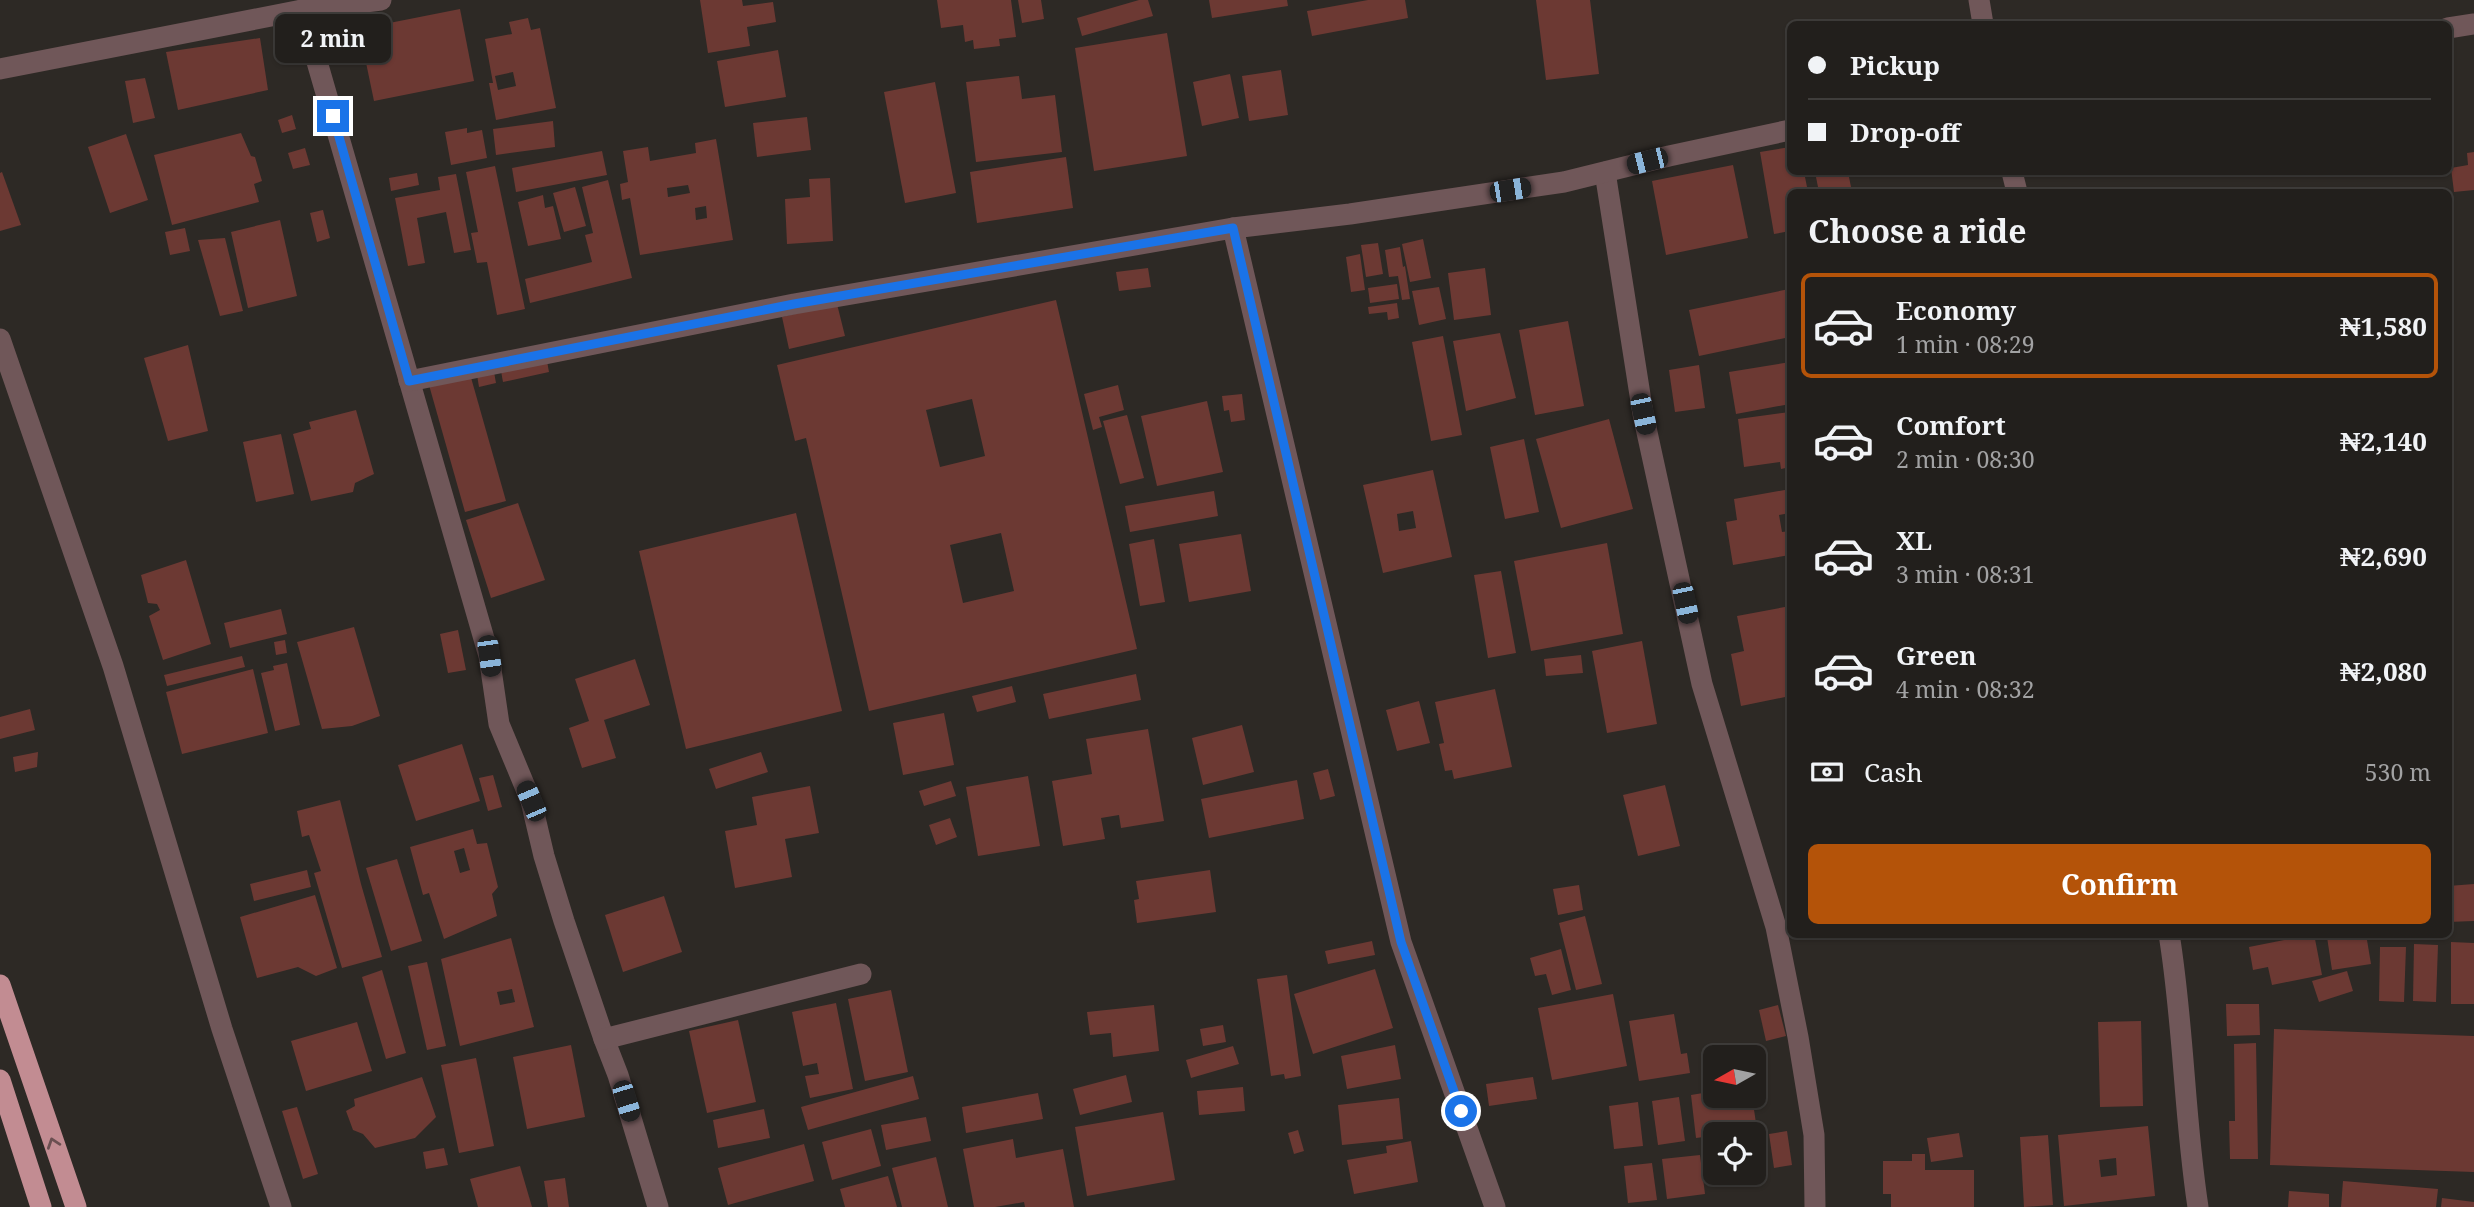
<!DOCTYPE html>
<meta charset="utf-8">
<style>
:root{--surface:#221f1c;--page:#2e2c29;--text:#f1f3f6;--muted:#a2a2a3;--line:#3f3d3b;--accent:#b45309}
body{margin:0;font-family:"Noto Serif",serif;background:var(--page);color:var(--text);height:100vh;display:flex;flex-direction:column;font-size:26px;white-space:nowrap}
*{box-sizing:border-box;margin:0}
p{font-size:23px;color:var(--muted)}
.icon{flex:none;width:38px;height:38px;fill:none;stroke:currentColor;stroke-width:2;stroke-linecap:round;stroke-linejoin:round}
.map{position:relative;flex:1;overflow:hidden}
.details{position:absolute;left:1787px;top:189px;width:665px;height:749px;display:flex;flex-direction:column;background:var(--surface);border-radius:10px;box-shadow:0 2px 5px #0004,0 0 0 2px var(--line)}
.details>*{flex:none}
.hud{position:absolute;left:1787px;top:21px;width:665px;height:154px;border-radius:10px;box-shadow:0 2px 5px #0004,0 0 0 2px var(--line);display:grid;align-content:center;height:154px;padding:0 21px;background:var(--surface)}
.needle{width:46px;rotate:261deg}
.buttons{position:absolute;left:1703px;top:1045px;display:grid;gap:14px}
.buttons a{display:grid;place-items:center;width:63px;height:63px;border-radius:10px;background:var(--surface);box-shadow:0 2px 5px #0004,0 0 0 2px var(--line);font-size:35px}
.end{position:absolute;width:32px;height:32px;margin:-16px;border:9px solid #1a73e8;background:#fff;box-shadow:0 0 0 4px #fff}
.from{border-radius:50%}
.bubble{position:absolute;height:49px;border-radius:10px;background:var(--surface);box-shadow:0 2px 5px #0004,0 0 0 2px var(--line);font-size:23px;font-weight:700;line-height:49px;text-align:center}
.car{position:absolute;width:21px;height:42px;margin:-21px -10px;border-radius:9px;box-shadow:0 0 5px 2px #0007;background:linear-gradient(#222 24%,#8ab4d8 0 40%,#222 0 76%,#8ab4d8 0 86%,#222 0)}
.hud b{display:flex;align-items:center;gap:24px;height:66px;font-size:26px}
.hud b+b{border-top:2px solid var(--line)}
.hud i{width:18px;height:18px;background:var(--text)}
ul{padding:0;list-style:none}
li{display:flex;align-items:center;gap:21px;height:105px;margin:0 14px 10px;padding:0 7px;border:4px solid transparent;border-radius:10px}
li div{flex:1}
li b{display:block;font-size:26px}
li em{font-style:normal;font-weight:700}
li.on{border-color:var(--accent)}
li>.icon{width:63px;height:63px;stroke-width:1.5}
h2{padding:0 21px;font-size:32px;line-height:84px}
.pay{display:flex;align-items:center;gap:18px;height:77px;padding:0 21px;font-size:26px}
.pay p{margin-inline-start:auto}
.primary-button{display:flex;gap:14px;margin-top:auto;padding:14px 21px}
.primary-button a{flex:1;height:80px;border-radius:10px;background:var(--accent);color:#fff;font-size:28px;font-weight:700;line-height:80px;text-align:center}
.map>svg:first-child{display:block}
.building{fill:#6c3933;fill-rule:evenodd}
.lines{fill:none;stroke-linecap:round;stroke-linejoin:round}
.minor{stroke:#705759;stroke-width:21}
.trunk{stroke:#c28c92;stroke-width:21}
.oneway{stroke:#6b4f51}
.route{stroke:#1a73e8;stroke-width:9}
</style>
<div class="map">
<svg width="2474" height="1207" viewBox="0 0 2474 1207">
<rect width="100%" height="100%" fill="#2d2925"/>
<!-- building -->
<g class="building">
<polygon points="700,0 742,0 743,6 773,2 776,22 747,27 750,46 708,53"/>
<polygon points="937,0 1011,0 1016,37 999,39 1000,46 974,49 973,40 965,42 963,25 941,28"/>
<polygon points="1018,0 1041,0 1044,19 1022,23"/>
<polygon points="1139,0 1148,0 1153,16 1082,36 1077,18"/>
<polygon points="1209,0 1287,0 1288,6 1212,18"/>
<polygon points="1368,0 1405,0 1408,18 1312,36 1307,11"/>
<polygon points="1536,0 1590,0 1599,74 1546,80"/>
<polygon points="460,9 474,81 374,101 359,29"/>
<path d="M528 18 531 30 540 28 556 108 496 120 489 83H493L485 39 512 34 509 22ZM513 72 516 86 498 90 495 76Z"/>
<polygon points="1167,33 1187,156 1094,171 1075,48"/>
<polygon points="260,38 268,90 178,110 166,52"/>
<polygon points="778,50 786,97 725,107 717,61"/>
<polygon points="1281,70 1288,115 1249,121 1242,76"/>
<polygon points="1230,74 1239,118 1202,126 1193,82"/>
<polygon points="1019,76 1022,99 1055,95 1062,152 976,162 966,82"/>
<polygon points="145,78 155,118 133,123 125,81"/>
<polygon points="935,82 956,193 905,203 884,92"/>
<polygon points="292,115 296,129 282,133 278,120"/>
<polygon points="807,117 811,150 757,157 753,123"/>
<polygon points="553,121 555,147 496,155 493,129"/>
<polygon points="467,128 467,133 482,130 487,158 451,165 445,132"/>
<polygon points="241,133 251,156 255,157 262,181 254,184 259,202 172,225 154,155"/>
<polygon points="126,134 148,200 110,213 88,147"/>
<path d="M716 139 733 240 640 255 630 198 622 200 620 184 628 182 623 151 648 147 650 161 696 153 695 143ZM688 185 690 193 668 197 667 188ZM706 206 707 218 696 220 695 208Z"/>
<polygon points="1790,147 1790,172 1804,172 1808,192 1790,192 1790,231 1774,234 1760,152"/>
<polygon points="305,148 310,165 293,169 288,153"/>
<polygon points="602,151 607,175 516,192 512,168"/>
<polygon points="2474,152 2474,190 2454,192 2451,168 2468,165 2467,153"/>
<polygon points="1066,157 1073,208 977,223 970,172"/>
<polygon points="1733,165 1748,238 1666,255 1652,181"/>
<polygon points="495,166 525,309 497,315 487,262 477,263 471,233 478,232 466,172"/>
<polygon points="2,172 21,225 0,231 0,173"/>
<polygon points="1815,172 1848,172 1852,192 1819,192"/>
<polygon points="417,173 419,185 391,191 389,178"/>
<polygon points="456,174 471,250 454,253 446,212 417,218 425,263 408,266 395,198 440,190 438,177"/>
<polygon points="830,178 833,241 787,244 785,199 810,197 809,179"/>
<polygon points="608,180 632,278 530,303 525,279 592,262 585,235 593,233 582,187"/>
<polygon points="575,187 586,226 564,232 553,193"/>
<polygon points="543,195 545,208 553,206 561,239 528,246 518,202"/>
<polygon points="323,210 330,238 317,242 310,213"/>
<polygon points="280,220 297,296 248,308 231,232"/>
<polygon points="185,228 190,251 170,255 165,232"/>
<polygon points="225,238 243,311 220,316 198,240"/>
<polygon points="1423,239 1431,278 1410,282 1402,244"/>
<polygon points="1378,243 1383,274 1366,277 1361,245"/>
<polygon points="1400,247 1403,267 1405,266 1410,299 1402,300 1398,276 1389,277 1385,250"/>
<polygon points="1360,254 1365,290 1351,292 1346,257"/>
<polygon points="1148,268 1151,287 1119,291 1116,272"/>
<polygon points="1485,268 1491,315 1454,320 1448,273"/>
<polygon points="1397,284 1399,299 1370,303 1368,288"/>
<polygon points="1439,287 1446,319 1419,325 1412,291"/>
<polygon points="1789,289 1790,337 1699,356 1689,310"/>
<path d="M1056 300 1137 649 869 711 806 438 795 441 777 365ZM972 399 985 456 940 467 926 410ZM1001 533 1014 591 963 603 950 545Z"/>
<polygon points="1397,303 1399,318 1388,320 1387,312 1369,314 1368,307"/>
<polygon points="837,304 845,336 789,349 782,317"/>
<polygon points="1568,321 1584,406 1535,415 1519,330"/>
<polygon points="1500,333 1516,398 1466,411 1453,341"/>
<polygon points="1443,336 1462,435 1431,441 1412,342"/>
<polygon points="188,345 208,431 168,441 144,358"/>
<polygon points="547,361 549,372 503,382 501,371"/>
<polygon points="1790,362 1790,404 1736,414 1729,372"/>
<polygon points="1699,365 1705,408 1675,412 1669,370"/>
<polygon points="494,372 496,383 479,387 477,375"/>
<polygon points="470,374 506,501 465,512 429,385"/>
<polygon points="1118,385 1124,410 1099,417 1102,427 1093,430 1084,394"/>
<polygon points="1242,394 1245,420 1231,422 1229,410 1224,411 1222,396"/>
<polygon points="1207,401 1223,472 1157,486 1141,416"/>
<polygon points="356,410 374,474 355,483 353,492 311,501 293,434 311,429 309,422"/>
<polygon points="1790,412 1790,467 1781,469 1780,462 1744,467 1738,419"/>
<polygon points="1127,415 1144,478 1120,484 1103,421"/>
<polygon points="1609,419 1633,509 1561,528 1536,439"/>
<polygon points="281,434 294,494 256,502 243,442"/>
<polygon points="1524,439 1539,512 1505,519 1490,447"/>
<path d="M1433 470 1452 557 1383 573 1363 485ZM1413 511 1416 528 1399 531 1397 514Z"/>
<polygon points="1790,489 1790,513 1779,515 1782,532 1790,531 1790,555 1733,565 1726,522 1737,520 1734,499"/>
<polygon points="1214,491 1218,516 1130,532 1125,506"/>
<polygon points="518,503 545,580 491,598 466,520"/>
<polygon points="796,513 842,711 686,749 639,551"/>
<polygon points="1241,534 1251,591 1189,602 1179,544"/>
<polygon points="1154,539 1165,602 1140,606 1129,544"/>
<polygon points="1607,543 1623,634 1531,651 1514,561"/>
<polygon points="186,560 211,644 163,660 149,616 160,610 157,604 148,603 141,575"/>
<polygon points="1501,571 1516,653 1488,658 1474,575"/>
<polygon points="1790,606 1790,696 1741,706 1731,654 1744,651 1737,616"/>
<polygon points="281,609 287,634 230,648 224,623"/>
<polygon points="354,627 380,716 352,726 322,729 297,642"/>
<polygon points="458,630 466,670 448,673 440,634"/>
<polygon points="285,640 287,653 276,655 274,642"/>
<polygon points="1642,641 1657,724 1607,733 1592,651"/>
<polygon points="1581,655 1583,673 1546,676 1544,659"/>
<polygon points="242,656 245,667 167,686 164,675"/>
<polygon points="635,659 650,705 604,720 616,758 582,768 569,728 589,721 575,679"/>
<polygon points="287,663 300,725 275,731 261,673 274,670 273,666"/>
<polygon points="253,669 268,733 182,754 166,692"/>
<polygon points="1136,674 1141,700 1049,719 1043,694"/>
<polygon points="1012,686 1016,702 977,712 972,696"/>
<polygon points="1495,689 1512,767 1454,779 1452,770 1445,771 1439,744 1444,743 1435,702"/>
<polygon points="1419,701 1430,743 1397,751 1386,710"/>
<polygon points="30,709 35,730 0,739 0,717"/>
<polygon points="944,713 954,765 903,775 893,723"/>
<polygon points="1242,725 1254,772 1203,785 1192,738"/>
<polygon points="1148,729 1164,821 1121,828 1119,815 1101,818 1105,839 1063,846 1052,781 1092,774 1086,739"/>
<polygon points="462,744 480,801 416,821 398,765"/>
<polygon points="38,752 37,767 15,772 13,757"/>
<polygon points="761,752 768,772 716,789 709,769"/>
<polygon points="1328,769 1335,796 1320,800 1313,773"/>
<polygon points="493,775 502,807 488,811 479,778"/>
<polygon points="1028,776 1040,846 978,856 966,787"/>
<polygon points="1297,780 1304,819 1209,838 1201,799"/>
<polygon points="951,781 956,796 924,806 919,791"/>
<polygon points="1665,785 1680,846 1638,856 1623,795"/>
<polygon points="810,786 819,833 785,839 792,877 735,888 725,831 757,825 752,797"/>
<polygon points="340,800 361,884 382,957 342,968 314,873 321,871 309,835 302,837 297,811"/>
<polygon points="950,818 957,837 936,845 929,825"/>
<path d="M473 829 477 844 487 843 498 887 492 894 497 916 444 939 429 893 423 895 410 847ZM464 848 470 870 460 873 454 851Z"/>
<polygon points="397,859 422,941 391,951 366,868"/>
<polygon points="307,870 311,887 254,901 250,884"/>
<polygon points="1210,870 1216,912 1137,923 1134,900 1139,899 1136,881"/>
<polygon points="2474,884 2474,921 2448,922 2448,886"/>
<polygon points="1579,885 1583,910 1558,915 1553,889"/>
<polygon points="315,895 337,968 316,976 298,967 257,978 240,917"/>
<polygon points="664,896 682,952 623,972 605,915"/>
<polygon points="1585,916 1602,984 1576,990 1559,923"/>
<polygon points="2314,934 2322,975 2272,985 2268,967 2253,970 2249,947"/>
<polygon points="2340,934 2366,934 2371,964 2332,970 2327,937"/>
<path d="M511 938 534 1027 460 1046 441 959ZM512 989 515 1002 500 1005 497 992Z"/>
<polygon points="1372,941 1375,955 1328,964 1325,951"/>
<polygon points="2451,942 2474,943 2474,1004 2451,1004"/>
<polygon points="2414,944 2438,945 2436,1002 2413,1001"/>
<polygon points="2380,947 2406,947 2404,1002 2379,1001"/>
<polygon points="1561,949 1571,990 1552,995 1546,974 1535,976 1530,958"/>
<polygon points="427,962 446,1046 427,1050 408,966"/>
<polygon points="1375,969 1393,1028 1313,1054 1294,994"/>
<polygon points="382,970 406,1053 386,1059 362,977"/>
<polygon points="2347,971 2353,991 2319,1002 2312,981"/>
<polygon points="1287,975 1301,1076 1285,1079 1284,1074 1271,1076 1257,979"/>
<polygon points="891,990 908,1072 865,1081 848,999"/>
<polygon points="1613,994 1627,1066 1552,1080 1538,1008"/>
<polygon points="836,1003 853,1089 810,1098 805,1076 819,1074 817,1063 803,1066 792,1012"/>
<polygon points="2226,1004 2259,1004 2260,1035 2227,1036"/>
<polygon points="1154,1005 1159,1051 1113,1057 1111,1033 1090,1035 1087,1012"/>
<polygon points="1778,1005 1786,1036 1766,1041 1759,1010"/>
<polygon points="1674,1014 1681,1054 1687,1053 1690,1073 1639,1081 1629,1021"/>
<polygon points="738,1020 756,1102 707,1113 689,1031"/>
<polygon points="2141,1021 2143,1106 2100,1107 2098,1022"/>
<polygon points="357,1022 372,1071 306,1091 291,1041"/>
<polygon points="1223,1025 1226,1042 1203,1046 1200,1029"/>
<polygon points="2274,1029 2474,1036 2474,1172 2270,1165"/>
<polygon points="2256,1043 2258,1159 2230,1159 2229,1121 2235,1121 2234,1044"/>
<polygon points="571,1045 585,1117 527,1129 513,1057"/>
<polygon points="1395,1045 1401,1079 1347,1089 1341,1056"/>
<polygon points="1233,1046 1239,1064 1191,1078 1186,1060"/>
<polygon points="476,1058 494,1146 459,1153 441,1065"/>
<polygon points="1126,1075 1132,1102 1080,1115 1073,1089"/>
<polygon points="913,1076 919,1099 808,1130 801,1107"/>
<polygon points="422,1077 436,1117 415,1138 375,1148 363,1134 353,1130 346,1111 355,1106 354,1099"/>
<polygon points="1533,1077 1537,1099 1489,1106 1486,1084"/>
<polygon points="1243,1087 1245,1111 1199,1115 1197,1091"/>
<polygon points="1715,1091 1715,1096 1752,1096 1757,1130 1696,1138 1691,1095"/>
<polygon points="1038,1093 1043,1119 966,1133 962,1107"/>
<polygon points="1679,1097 1685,1141 1658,1145 1652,1101"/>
<polygon points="1399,1098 1403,1139 1342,1145 1338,1105"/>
<polygon points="1638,1102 1643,1146 1614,1149 1609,1106"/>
<polygon points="297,1107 318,1174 303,1179 282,1111"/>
<polygon points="764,1109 770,1138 718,1148 713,1120"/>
<polygon points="1163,1112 1175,1180 1087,1196 1075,1127"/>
<polygon points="926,1117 931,1141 886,1150 881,1125"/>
<path d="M2148 1126 2155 1196 2064 1206 2058 1135ZM2116 1158 2117 1175 2101 1177 2099 1160Z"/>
<polygon points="871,1129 881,1166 832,1180 822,1142"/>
<polygon points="1298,1130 1304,1151 1294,1154 1288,1133"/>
<polygon points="1787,1131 1792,1165 1774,1168 1769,1134"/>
<polygon points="1959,1133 1963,1157 1931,1162 1927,1138"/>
<polygon points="2048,1135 2053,1205 2024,1207 2020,1137"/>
<polygon points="1013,1139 1016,1158 1063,1149 1074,1207 1025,1207 1024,1202 995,1207 974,1207 963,1149"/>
<polygon points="1411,1141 1418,1182 1354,1194 1347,1160 1387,1153 1386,1146"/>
<polygon points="804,1144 814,1181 728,1205 718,1168"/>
<polygon points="444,1148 448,1165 426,1169 423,1152"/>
<polygon points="1912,1154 1925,1154 1925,1170 1974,1170 1974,1207 1891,1207 1891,1194 1883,1194 1883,1161 1912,1161"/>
<polygon points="1700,1155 1705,1194 1667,1199 1662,1159"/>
<polygon points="936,1157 948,1207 902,1207 892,1168"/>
<polygon points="1652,1163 1657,1200 1628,1203 1624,1166"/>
<polygon points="520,1166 532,1207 478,1207 470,1179"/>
<polygon points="888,1176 897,1207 845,1207 840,1189"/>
<polygon points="565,1178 569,1207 548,1207 544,1181"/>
<polygon points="2343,1181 2438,1189 2436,1207 2341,1207"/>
<polygon points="2289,1191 2329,1194 2329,1207 2288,1207"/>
<polygon points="2442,1198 2474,1202 2474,1207 2441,1207"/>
</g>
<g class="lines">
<!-- minor -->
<g class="minor">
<polyline points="1979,0 1983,24"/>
<polyline points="302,10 489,656 499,724 531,801 544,856 564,921 604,1039 618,1075 658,1207"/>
<polyline points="2448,28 2474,24"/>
<polyline points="0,69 302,10 381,0"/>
<polyline points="1605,172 1643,414 1702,684 1776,927 1798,1037 1814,1135 1815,1207"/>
<polyline points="2012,172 2017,192"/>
<polyline points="1233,228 1401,942 1495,1207"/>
<polyline points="0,339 113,666 222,1029 281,1207"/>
<polyline points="409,381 794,304 1233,228 1350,214 1564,182 1669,156 1790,130"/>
<path d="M2169 934C2184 1025 2184 1117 2198 1207"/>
<polyline points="604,1039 861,974"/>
</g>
<!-- trunk -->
<g class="trunk">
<polyline points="0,985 76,1207"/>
<polyline points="0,1080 41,1207"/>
</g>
</g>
<!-- one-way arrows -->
<defs><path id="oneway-chevron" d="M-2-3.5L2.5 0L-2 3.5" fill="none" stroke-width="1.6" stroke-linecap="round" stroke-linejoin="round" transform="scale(1.75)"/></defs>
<use class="oneway" href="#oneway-chevron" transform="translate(53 1143) rotate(-109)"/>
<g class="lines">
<!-- route -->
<polyline class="route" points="333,116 409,381 794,304 1233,228 1401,942 1461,1111"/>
</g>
</svg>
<div class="buttons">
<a><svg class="needle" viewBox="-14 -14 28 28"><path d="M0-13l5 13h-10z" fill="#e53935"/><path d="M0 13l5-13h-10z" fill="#a2a2a3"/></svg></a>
<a><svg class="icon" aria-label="locate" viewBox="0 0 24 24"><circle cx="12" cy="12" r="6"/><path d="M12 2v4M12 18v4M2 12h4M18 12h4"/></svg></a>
</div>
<i class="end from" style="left:1461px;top:1111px"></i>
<i class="end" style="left:333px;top:116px"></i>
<div class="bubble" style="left:275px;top:14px;width:116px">2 min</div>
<i class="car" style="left:1647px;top:161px;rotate:256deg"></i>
<i class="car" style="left:1510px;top:190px;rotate:81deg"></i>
<i class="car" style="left:1643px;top:414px;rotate:168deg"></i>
<i class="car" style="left:1685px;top:603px;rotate:168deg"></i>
<i class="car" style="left:489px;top:656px;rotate:172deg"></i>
<i class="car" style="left:531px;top:801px;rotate:337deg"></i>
<i class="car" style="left:626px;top:1101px;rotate:163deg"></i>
<div class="hud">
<b><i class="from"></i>Pickup</b>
<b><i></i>Drop-off</b>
</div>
<section class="details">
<h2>Choose a ride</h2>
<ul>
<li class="on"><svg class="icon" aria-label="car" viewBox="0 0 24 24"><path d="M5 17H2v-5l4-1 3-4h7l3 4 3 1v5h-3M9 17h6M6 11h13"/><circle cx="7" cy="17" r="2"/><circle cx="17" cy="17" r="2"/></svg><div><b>Economy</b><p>1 min · 08:29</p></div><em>₦1,580</em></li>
<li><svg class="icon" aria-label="car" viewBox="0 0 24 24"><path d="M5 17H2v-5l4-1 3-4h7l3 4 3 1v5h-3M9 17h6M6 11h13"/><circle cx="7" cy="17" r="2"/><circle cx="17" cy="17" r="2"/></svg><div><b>Comfort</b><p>2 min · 08:30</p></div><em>₦2,140</em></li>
<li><svg class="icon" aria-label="car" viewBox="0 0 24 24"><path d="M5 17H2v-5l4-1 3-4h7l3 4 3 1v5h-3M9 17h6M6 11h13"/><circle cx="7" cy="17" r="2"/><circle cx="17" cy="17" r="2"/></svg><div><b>XL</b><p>3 min · 08:31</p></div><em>₦2,690</em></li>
<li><svg class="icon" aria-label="car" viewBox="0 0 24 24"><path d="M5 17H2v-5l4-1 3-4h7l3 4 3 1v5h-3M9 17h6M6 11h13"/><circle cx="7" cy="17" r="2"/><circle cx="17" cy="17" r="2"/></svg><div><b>Green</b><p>4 min · 08:32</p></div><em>₦2,080</em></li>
</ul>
<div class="pay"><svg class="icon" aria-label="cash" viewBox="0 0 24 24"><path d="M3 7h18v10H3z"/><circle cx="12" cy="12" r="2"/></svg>Cash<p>530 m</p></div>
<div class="primary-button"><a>Confirm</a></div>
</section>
</div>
